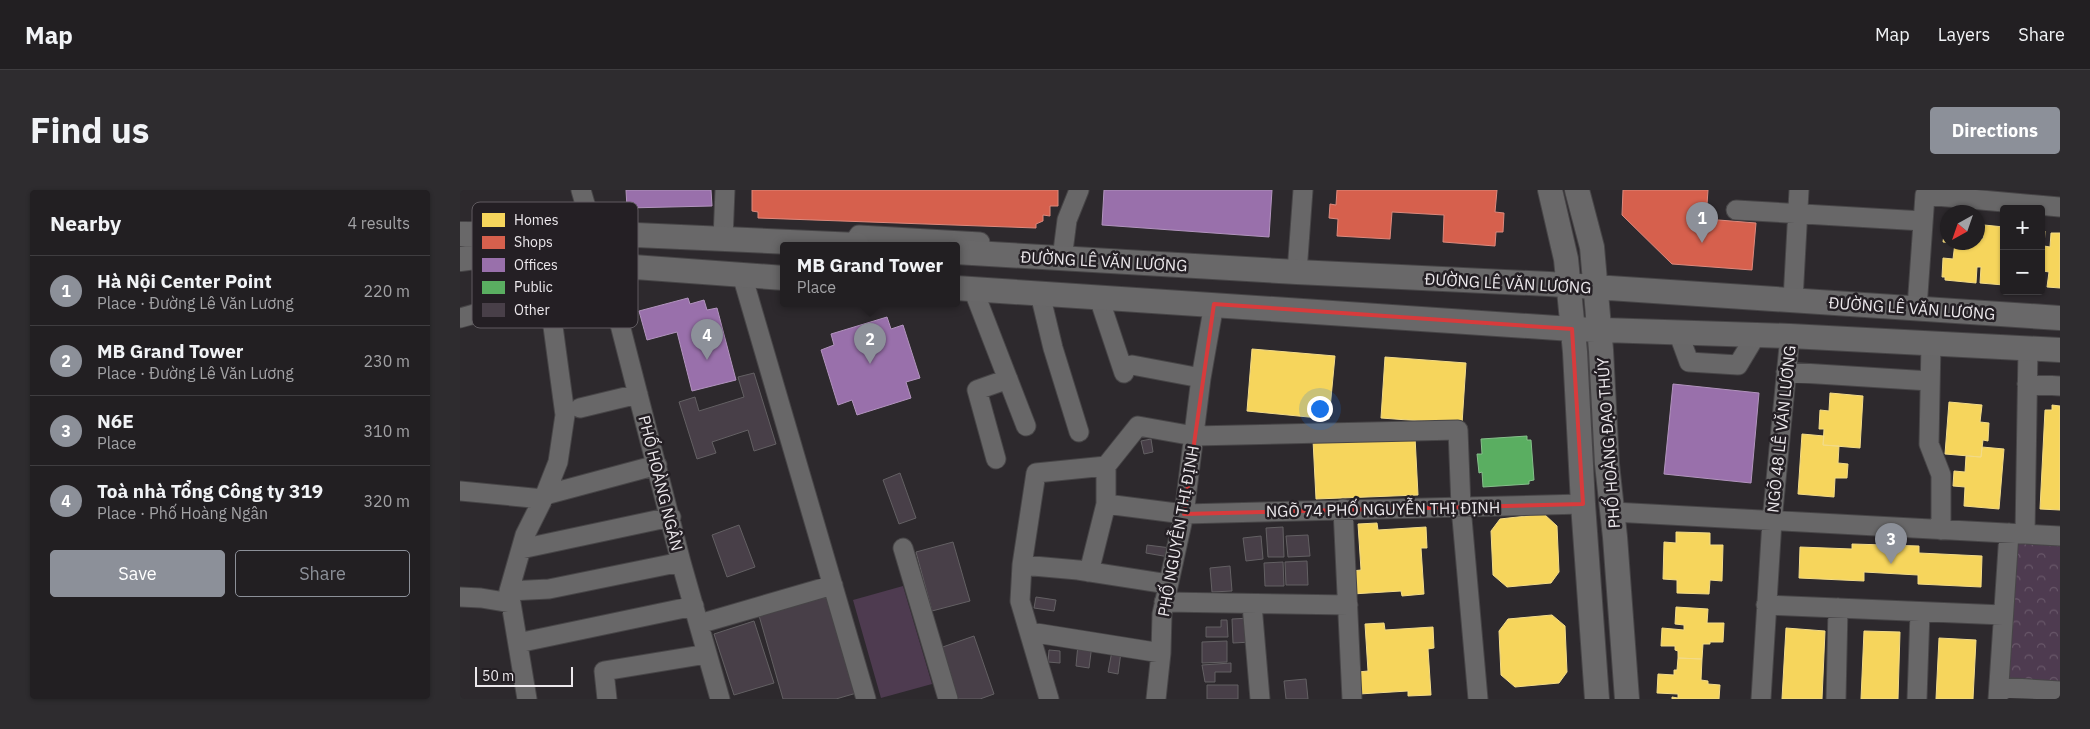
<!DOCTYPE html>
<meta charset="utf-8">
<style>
body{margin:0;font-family:"IBM Plex Sans",sans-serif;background:#2e2c2f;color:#f1f3f6}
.controls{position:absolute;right:15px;top:15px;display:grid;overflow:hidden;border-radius:5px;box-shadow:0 1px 4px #0004}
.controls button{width:45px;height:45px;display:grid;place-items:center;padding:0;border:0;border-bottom:1px solid #3f3d40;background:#221f22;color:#f1f3f6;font:25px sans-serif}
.compass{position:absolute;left:1480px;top:15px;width:45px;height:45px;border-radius:50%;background:#221f22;box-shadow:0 1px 4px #0004;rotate:220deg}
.scale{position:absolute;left:15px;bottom:12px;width:98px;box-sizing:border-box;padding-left:5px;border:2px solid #ece8ec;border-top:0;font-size:14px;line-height:18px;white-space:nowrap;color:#ece8ec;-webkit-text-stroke:4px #241f24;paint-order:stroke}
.you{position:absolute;left:859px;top:218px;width:18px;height:18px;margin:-12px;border:4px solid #fff;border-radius:50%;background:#1a73e8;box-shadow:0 0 0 8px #1a73e833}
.badge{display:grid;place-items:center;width:32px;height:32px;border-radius:50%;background:#8c9099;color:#fff;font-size:16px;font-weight:700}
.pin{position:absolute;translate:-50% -41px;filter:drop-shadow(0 1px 2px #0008)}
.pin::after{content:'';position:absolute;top:26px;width:18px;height:15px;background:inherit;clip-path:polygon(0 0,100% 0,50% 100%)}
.popup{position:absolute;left:320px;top:52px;width:180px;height:65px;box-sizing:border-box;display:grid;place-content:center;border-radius:5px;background:#221f22;filter:drop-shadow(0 1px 4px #0005);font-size:16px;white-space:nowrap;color:#a2a2a5}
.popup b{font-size:19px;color:#f1f3f6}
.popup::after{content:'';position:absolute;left:50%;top:100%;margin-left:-10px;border:10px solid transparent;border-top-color:#221f22}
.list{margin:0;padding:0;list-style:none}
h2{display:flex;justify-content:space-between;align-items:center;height:65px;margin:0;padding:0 20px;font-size:21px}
h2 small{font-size:16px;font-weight:400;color:#a2a2a5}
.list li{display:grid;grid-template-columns:32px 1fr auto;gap:15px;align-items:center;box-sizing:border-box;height:70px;padding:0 20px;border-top:1px solid #3f3d40}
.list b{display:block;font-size:19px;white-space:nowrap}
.list p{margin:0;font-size:16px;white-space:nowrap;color:#a2a2a5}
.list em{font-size:16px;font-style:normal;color:#a2a2a5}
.actions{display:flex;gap:10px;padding:15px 20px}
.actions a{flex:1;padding:11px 0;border:1px solid #8c9099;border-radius:5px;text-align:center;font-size:18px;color:#8c9099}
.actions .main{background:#8c9099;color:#fff}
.map{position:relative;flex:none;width:1600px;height:509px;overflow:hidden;border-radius:5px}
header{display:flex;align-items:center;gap:30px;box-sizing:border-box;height:70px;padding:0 25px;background:#221f22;border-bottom:1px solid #3f3d40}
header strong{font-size:24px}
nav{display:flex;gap:28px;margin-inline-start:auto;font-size:18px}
.intro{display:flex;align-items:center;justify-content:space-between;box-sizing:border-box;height:120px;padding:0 30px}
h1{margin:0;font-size:35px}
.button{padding:12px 22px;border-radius:5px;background:#8c9099;color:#fff;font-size:18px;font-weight:700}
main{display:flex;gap:30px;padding:0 30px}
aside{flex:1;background:#221f22;border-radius:5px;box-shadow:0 1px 4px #0004}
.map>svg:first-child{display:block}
.green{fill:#4e3b50}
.park{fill:url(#park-crowns)}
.homes{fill:#f6d55c;stroke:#f3db87}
.shops{fill:#d6604d;stroke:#dd897d}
.offices{fill:#9970ab;stroke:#b294be}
.public{fill:#5aae61;stroke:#86bf8b}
.building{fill:#483f48;stroke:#636063}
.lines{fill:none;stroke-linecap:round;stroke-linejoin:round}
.minor-casing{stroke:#474547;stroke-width:21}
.major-casing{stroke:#474547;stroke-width:26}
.minor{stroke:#686768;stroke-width:19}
.major{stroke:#696869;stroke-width:24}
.marked{fill:none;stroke:#d83b3c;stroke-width:4;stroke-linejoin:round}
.labels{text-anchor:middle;stroke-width:5;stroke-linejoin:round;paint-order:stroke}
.street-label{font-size:16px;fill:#ece8ec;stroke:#241f24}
.key{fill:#241f24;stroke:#605b60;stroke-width:1}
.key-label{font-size:14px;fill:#ece8ec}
</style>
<header>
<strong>Map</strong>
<nav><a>Map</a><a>Layers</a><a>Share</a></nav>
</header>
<div class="intro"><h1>Find us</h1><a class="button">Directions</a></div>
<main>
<aside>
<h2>Nearby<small>4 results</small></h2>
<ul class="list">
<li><span class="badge">1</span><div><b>Hà Nội Center Point</b><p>Place · Đường Lê Văn Lương</p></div><em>220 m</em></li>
<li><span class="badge">2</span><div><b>MB Grand Tower</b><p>Place · Đường Lê Văn Lương</p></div><em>230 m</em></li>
<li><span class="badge">3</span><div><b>N6E</b><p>Place</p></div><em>310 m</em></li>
<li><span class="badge">4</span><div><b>Toà nhà Tổng Công ty 319</b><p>Place · Phố Hoàng Ngân</p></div><em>320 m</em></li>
</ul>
<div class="actions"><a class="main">Save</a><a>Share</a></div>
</aside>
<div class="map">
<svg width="1600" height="509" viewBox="0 0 1600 509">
<defs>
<pattern id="park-crowns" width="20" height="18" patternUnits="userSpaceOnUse" patternTransform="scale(1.25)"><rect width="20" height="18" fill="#4e3b50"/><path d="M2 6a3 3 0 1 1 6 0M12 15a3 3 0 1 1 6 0" fill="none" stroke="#685769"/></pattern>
</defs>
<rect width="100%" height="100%" fill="#2d292d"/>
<path class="green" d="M443,396L472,494L421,508L393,410Z"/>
<path class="park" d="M1549,343L1600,346V501L1539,497Z"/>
<path class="homes" d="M1524,35L1544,37V95L1520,93L1521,77H1517L1516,93L1485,90V87H1482L1483,68L1493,69L1495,53L1483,52L1485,37L1488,38V52H1518V36V48L1523,49Z
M1581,40L1585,41L1584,56L1590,57L1591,43H1600V98L1587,97L1589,82L1583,81L1581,98Z
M792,159L875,166L869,229L787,221Z
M925,167L1006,173L1002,234L921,228Z
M1370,203L1403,206L1400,258L1363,255L1364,239H1359L1360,220L1369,221Z
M1489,212L1522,215L1520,232L1529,233L1528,251L1523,250L1521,267L1485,264Z
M1592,215L1600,216V320L1580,319L1585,220H1592Z
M1342,244L1364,246L1363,255L1379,256L1378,273L1388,274L1387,288H1375L1374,307L1338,304Z
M955,247L958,305L856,309L853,250Z
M1522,257L1544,259L1539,319L1504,316L1505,297L1493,296L1494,281L1505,282L1506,266L1521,267Z
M1084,324L1097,336L1099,382L1091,393L1047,397L1033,385L1031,341L1040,329Z
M917,333L918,340L966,337L967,358H961L964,404L942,406L941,401L892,404L891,381L901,380L898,334Z
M1216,342L1250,343V355H1263L1262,391L1250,390L1249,404L1217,403V390L1203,389L1204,352L1216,353Z
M1392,354L1459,356V363L1522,366L1521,397L1458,394V385L1404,382V391L1339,388L1340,357L1392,359Z
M1216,417L1248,419L1247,433H1264L1263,452H1250V454H1243L1242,469L1218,468V461L1215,460V456H1201L1202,438L1224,440V435L1215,434Z
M1092,425L1105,436L1107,482L1099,493L1055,497L1041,485L1039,441L1048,429Z
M924,433L925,440L973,437L974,458L968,459L971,505L948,506V501L899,504L898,482L908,481L905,434Z
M1326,438L1365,441L1362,509H1322Z
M1404,441L1440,442L1438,509H1401Z
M1479,448L1516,450L1513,509H1476Z
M1218,468L1242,469L1241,490L1248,491V494L1260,495L1259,509H1212V507L1218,508V504L1197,503L1198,484L1214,485V480H1217Z"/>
<path class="shops" d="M292,0H598V16H590V26L583,25V31L576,34V38L298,28V22L292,21Z
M877,0H1037L1035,22L1044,23L1043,42H1036L1035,56L983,52L984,25L932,22L930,49L877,46L878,29L869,28L870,14L876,15Z
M1163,0H1248L1246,29L1296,33L1292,80L1212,74L1162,25Z"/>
<path class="offices" d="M166,0H251L252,16L167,18Z
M644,0H812L809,47L642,35Z
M228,108L230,114L244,110L247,120L257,118L276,190L232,201L217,142L187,150L179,121Z
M427,127L431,139L443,135L460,188L446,192L451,208L397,225L392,210L378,215L361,160L374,155L371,144Z
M1213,194L1299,203L1291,293L1204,284Z"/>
<path class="public" d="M1067,246V250H1071L1074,290L1069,291V294L1023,297L1022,282L1019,283L1017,264H1022L1021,249Z"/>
<path class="building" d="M294,183L316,254L294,261L288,240L252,252L256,263L237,269L219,212L235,207L239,221L284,207L278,187Z
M691,249L693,262L684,264L681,251Z
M440,283L456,328L439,334L423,290Z
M279,335L295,377L267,387L252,345Z
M823,337L824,367H808L806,338Z
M848,345L850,366L828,367L826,346Z
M801,346L803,369L786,371L783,348Z
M493,352L510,411L472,421L456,362Z
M687,355L711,358L709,367L686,363Z
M847,371L848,395H826L825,372Z
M823,372L824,396H805L804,373Z
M770,376L772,401L752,402L750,378Z
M370,401L400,502L376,509H323L298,422Z
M576,407L596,410L594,421L574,418Z
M790,428L792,452L773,453L772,429Z
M761,430H767L768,447H746V437H761Z
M294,431L314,493L274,505L254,444Z
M514,446L534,504L520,509H494L477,459Z
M767,451V472L742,473V452Z
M618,454L632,455L629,478L616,476Z
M589,460L600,461V473L588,472Z
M652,461L661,462L658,484L648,482Z
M771,473V482H755V492H745L742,475Z
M846,489L848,509H826L824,491Z
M747,495H778V509H747Z"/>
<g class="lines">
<defs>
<path id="minor" d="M121,0L134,45
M1276,20L1463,31
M263,49L265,0
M392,55L399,45L520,52
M602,69L607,30L619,0
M152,76L157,123L221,372L260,509
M837,82L843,0
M282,85L406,509
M513,99L566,236
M580,104L593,158L619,242
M639,108L664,183
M1333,110L1339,0
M1457,118L1465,5L1600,17
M0,128L36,118L61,122L92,129L157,123
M1218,142L1229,172L1278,175L1296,145
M1471,153L1469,254L1481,285V340
M672,175L741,188
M1326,182L1470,191
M1567,194L1600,196
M120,218L178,204
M536,269L517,200L548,189
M646,276L678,236L734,246L998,240L1001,317L1018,509
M646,276V314L724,324L1123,314
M0,301L83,309
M85,305L197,275
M883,319L892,509
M1153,322L1600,346
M1565,344L1568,158
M443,358L488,509
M61,359L211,327
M562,375L618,380L708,394
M629,382L646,314
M49,401L89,399L221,372
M0,407L21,408L51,413
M704,412L888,415
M792,415L800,509
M1306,415L1543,425
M239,434L373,395
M570,442L701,463
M58,453L234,416
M1539,497L1600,501
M67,509L49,401L65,345L85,305L98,272L105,225L92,129
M147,509L144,481L247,464
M589,509L560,411L562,375L576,283L646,276
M696,509L701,463L702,424L724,324L741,188L754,114
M1301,509L1312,331L1330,146
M1376,509L1378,418
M1457,509L1460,422
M1538,509L1549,343"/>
<path id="major" d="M1090,0L1106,69L1115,162L1123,314L1137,509
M1117,0L1132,57L1141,160L1147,274L1155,347L1167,509
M0,44L176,45L397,55
M496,62L837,82L1089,94L1600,128
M0,69L23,66L324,88
M496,98L1112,139L1330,146L1600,160"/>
</defs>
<use href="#minor" class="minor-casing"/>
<use href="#major" class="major-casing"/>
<use href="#minor" class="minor"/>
<use href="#major" class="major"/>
</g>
<path class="marked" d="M754,114L1112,139L1123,314L724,324Z"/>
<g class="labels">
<g class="street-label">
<text transform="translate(644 71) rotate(3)" y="6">ĐƯỜNG LÊ VĂN LƯƠNG</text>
<text transform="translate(1048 93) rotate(3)" y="6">ĐƯỜNG LÊ VĂN LƯƠNG</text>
<text transform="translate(1452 118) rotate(4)" y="6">ĐƯỜNG LÊ VĂN LƯƠNG</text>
<text transform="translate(1321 239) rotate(-84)" y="6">NGÕ 48 LÊ VĂN LƯƠNG</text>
<text transform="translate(1148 253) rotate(-94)" y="6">PHỐ HOÀNG ĐẠO THÚY</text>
<text transform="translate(201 293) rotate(76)" y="6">PHỐ HOÀNG NGÂN</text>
<text transform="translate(923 319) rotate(-1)" y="6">NGÕ 74 PHỐ NGUYỄN THỊ ĐỊNH</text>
<text transform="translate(718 341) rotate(-80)" y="6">PHỐ NGUYỄN THỊ ĐỊNH</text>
</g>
</g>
<rect x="12" y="12" width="166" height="126" rx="8" class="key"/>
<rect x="22" y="23" width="23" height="14" fill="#f6d55c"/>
<rect x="22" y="46" width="23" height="13" fill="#d6604d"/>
<rect x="22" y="68" width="23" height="14" fill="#9970ab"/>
<rect x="22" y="91" width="23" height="13" fill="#5aae61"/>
<rect x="22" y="113" width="23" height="14" fill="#483f48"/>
<g class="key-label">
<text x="54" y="35">Homes</text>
<text x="54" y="57">Shops</text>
<text x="54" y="80">Offices</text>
<text x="54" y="102">Public</text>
<text x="54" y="125">Other</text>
</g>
</svg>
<div class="controls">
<button>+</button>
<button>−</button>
</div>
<svg class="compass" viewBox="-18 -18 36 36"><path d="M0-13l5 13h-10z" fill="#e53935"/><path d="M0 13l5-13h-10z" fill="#a2a2a5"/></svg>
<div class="scale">50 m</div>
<div class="you"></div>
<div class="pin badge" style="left:1242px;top:53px">1</div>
<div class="pin badge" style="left:410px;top:174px">2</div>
<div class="popup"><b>MB Grand Tower</b>Place</div>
<div class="pin badge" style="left:1431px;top:374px">3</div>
<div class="pin badge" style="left:247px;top:170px">4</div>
</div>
</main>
